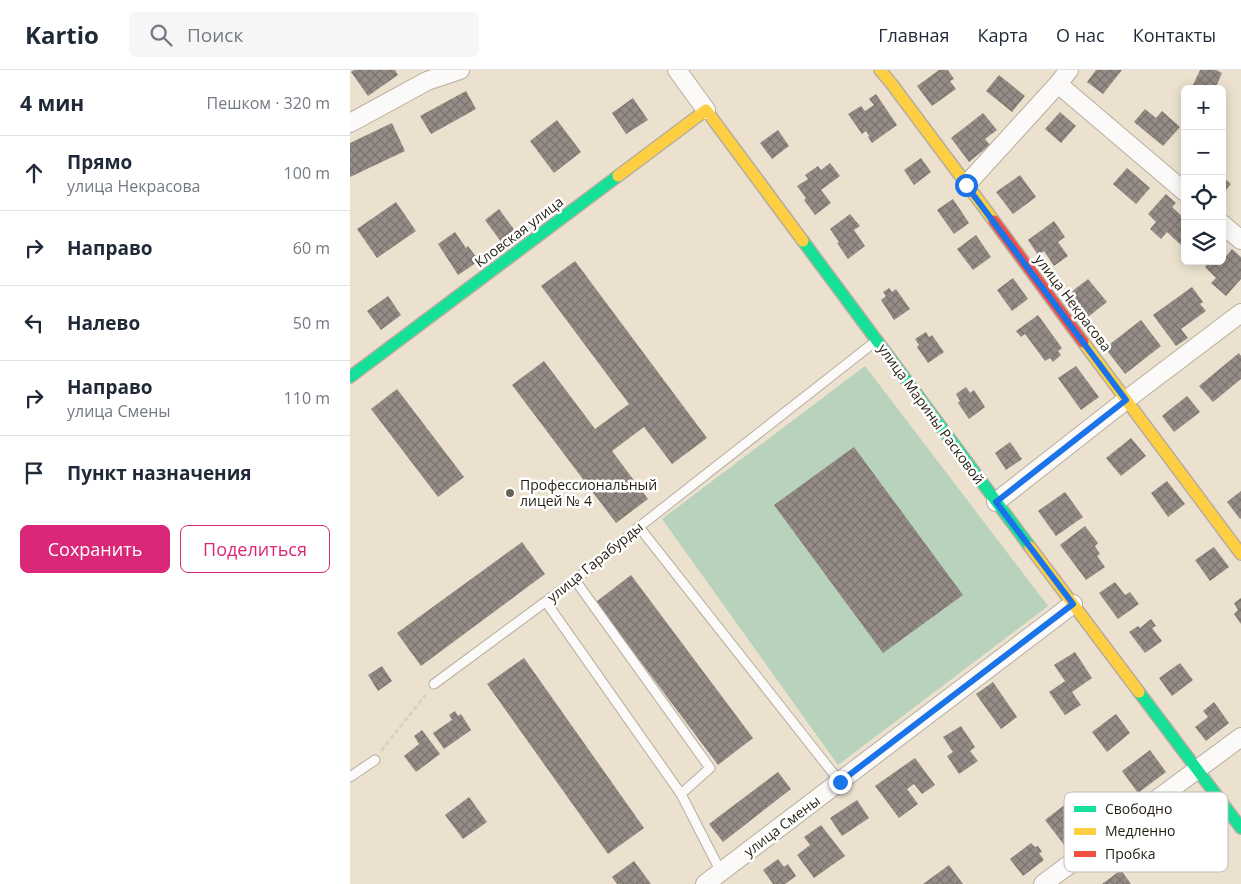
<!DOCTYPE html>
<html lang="ru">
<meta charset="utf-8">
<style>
body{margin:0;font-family:"Open Sans",sans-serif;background:#f6f6f7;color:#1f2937}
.controls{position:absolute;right:15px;top:15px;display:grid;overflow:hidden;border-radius:8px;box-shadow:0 2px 12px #0003}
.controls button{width:45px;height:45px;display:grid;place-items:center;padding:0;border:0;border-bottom:1px solid #e0e1e3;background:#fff;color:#1f2937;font:25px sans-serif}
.stop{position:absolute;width:15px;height:15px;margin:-11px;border:4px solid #1a73e8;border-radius:50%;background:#fff}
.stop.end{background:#1a73e8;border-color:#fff;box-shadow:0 1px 5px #0008}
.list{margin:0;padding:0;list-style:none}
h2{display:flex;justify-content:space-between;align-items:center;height:65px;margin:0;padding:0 20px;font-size:21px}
h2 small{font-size:16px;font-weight:400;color:#747a83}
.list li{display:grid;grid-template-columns:32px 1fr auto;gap:15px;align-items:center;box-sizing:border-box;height:75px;padding:0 20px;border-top:1px solid #e0e1e3}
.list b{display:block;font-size:19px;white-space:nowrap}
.list p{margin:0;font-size:16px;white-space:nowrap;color:#747a83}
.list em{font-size:16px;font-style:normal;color:#747a83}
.actions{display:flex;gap:10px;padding:15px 20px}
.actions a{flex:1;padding:11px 0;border:1px solid #db2777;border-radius:8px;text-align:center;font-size:18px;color:#db2777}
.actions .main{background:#db2777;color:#fff}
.icon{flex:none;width:28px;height:28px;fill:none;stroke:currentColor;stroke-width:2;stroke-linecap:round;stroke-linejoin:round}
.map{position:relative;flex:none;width:891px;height:814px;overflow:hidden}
header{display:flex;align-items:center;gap:30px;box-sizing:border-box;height:70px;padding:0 25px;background:#fff;border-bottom:1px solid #e0e1e3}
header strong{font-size:24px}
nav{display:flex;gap:28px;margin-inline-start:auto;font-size:18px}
.search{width:350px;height:45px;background:#f6f6f7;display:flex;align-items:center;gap:12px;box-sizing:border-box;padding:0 18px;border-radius:8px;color:#747a83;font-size:19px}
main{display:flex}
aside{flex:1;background:#fff}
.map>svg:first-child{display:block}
.park{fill:#b8d2bb}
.building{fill:url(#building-cross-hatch)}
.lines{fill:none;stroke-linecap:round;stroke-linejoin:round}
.lane-casing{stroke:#b6aea0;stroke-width:11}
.street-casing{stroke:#b6aea0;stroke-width:20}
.fast-casing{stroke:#b6aea0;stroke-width:14}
.slow-casing{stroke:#b6aea0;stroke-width:14}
.jam-casing{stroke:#b6aea0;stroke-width:14}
.path{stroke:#d5d2cc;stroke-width:3;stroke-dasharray:5 2.5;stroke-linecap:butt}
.lane{stroke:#fcfaf8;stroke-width:9}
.street{stroke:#fcfaf8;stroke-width:18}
.fast{stroke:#16e098;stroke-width:11}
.slow{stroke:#ffcf43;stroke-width:11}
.jam{stroke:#f24e42;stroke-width:11}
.route{stroke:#1a73e8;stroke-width:6}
.poi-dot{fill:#6a6354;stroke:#fff;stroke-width:2}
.labels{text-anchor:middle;stroke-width:5;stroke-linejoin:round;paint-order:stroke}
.street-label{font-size:14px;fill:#251f12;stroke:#fff}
.poi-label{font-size:14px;fill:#251f12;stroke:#fff;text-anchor:start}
.key{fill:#fff;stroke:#bebcb8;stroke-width:1}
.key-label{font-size:14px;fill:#251f12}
</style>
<header>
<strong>Kartio</strong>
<div class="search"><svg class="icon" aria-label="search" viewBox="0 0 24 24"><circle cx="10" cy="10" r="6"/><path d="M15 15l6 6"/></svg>Поиск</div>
<nav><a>Главная</a><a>Карта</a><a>О нас</a><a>Контакты</a></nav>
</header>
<main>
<aside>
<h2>4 мин<small>Пешком · 320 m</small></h2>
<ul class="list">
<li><svg class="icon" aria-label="ahead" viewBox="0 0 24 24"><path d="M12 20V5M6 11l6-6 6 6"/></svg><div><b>Прямо</b><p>улица Некрасова</p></div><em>100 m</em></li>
<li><svg class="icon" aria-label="right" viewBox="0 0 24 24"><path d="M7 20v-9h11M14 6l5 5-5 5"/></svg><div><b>Направо</b></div><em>60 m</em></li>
<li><svg class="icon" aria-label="left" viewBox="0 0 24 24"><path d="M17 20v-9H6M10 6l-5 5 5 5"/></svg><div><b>Налево</b></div><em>50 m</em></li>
<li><svg class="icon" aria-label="right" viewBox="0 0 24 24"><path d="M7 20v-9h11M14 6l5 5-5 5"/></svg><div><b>Направо</b><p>улица Смены</p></div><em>110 m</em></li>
<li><svg class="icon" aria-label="arrive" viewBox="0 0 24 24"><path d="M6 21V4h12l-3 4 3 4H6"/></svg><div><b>Пункт назначения</b></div></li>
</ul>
<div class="actions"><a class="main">Сохранить</a><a>Поделиться</a></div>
</aside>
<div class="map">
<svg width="891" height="814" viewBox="0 0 891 814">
<defs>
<pattern id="building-cross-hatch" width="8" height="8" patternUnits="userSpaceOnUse" patternTransform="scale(1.25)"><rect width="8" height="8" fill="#958c87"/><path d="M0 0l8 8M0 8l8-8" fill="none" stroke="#79726d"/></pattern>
</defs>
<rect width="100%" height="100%" fill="#ebe1ce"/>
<path class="park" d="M515,296L698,536L488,695L312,449Z"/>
<path class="building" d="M4,0H45L48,5L18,26L1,2Z
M589,0H598L604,9L600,11L606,19L582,36L567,16Z
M746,0H772L753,24L737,12Z
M850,0H866L872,3L865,19H845L842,17Z
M649,5L675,26L662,42L636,21Z
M116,21L126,39L81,64L70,46Z
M526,24L547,55L522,73L518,67L519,66L516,61L512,64L498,44L511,36L515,41L524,35L519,29Z
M283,28L298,50L276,64L262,43Z
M795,39L806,48L812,41L830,57L813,76L784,52Z
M710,42L726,56L711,73L695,59Z
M633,43L647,60L635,69L640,75L619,92L601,68Z
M207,50L231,82L204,103L180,71Z
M42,53L55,81L0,107V73Z
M428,60L439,76L422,89L410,73Z
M571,88L581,102L564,115L554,100Z
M480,93L490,106L471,120L481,133L465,145L454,130L456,128L447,116L458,109L455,105L468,96L471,100Z
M777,98L800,118L786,134L763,114Z
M670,105L686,127L663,144L646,122Z
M872,106L881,114L872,125Z
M816,124L826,133L822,137L835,149V170L831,175L817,162L811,169L800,159L806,152L798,144Z
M603,129L619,153L604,164L587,140Z
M46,132L66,161L27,188L7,159Z
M149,139L166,162L152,173L135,150Z
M500,144L510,156L504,160L515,176L498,189L487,173L489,172L480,159Z
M704,151L715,167L708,172L718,186L704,196L694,181L688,185L678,170Z
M105,162L116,178L118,176L129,191L108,205L88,174Z
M626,165L641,187L623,200L607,179Z
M882,179L891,187V209L876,226L861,213L866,208L855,197L860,191H872Z
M225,191L357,368L322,394L294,357L262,381L298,429L266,453L162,315L194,291L245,359L279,334L191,216Z
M663,208L678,229L662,241L647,220Z
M738,209L757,232L734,250L716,226Z
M842,217L853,232L850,234L856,241L831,259L838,268L826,276L803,245Z
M539,218L542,222L546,219L560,239L544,250L531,230L536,226L533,222Z
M38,226L51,245L31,260L17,241Z
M688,245L712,278L708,281L711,285L703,292L700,288L695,291L675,264L671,267L666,261Z
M791,250L811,276L775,304L755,278Z
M576,262L579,267L582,265L594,282L578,293L567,277L569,275L565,269Z
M889,283L891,286V309L863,332L849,316Z
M726,296L749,327L731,340L708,308Z
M616,317L620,323L624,320L635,337L619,349L608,333L610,331L606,324Z
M47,319L114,407L88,427L21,339Z
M837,326L850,342L824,362L812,346Z
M781,368L796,386L771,406L756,388Z
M660,372L672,389L656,400L645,383Z
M504,377L613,525L533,583L424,435Z
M817,411L835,434L818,447L801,423Z
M891,421V448L890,449L877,432Z
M715,422L733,447L706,466L688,441Z
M735,456L748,473L745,476L750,484L747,486L755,497L736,510L710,475Z
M172,472L195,504L71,596L47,563Z
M864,477L879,497L860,511L845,490Z
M281,505L403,668L368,695L246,532Z
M765,512L775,525L780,522L789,534L768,549L749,523Z
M891,528V554L884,544L888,540L884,533Z
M801,549L806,556L802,558L812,571L795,583L779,562L788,556L790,558Z
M725,582L742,608L722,622L731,635L715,645L699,622L715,611L704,595Z
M174,588L294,758L258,784L137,614Z
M830,593L843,610L822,626L809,608Z
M32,596L42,611L28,621L18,605Z
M643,612L667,647L651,659L626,624Z
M864,632L879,653L856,671L845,657L858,647L853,641Z
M105,641L108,646L111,644L121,660L94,679L83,663L102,650L99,645Z
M766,644L780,663L757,682L742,662Z
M611,656L625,677L620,681L628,691L609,704L597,686L603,682L593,667Z
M72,660L90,684L66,702L54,686L69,674L64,666Z
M800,680L816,702L788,723L772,701Z
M565,688L585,715L572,724L564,714L557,719L568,734L549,748L525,716Z
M428,702L441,719L373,772L359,754Z
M730,723L742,739L732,746L740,757L715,776L695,750Z
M119,727L137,752L113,769L95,745Z
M507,730L519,748L492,766L480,748Z
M471,755L495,786L464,808L447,785L460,775L454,767Z
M681,773L685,777L688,776L692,782L689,783L694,790L673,806L660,789Z
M428,789L434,797L438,794L446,806L435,814H423L413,800Z
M284,791L301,814H267L262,807Z
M599,795L613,814H573Z
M771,800L781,814H752Z"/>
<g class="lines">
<defs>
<path id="lane" d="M289,457L490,712
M225,510L360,698L331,724
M196,532L331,724L371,802
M84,614L225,510L289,457L526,271
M0,707L25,690"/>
<path id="street" d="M327,0L356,40
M708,14L835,122
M0,53L77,11L110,0
M616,115L708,14L719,0
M872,154L891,170
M646,432L776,330L891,243
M355,814L723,534
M693,814L891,667"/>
<path id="fast" d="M453,171L680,477
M0,307L268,106
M789,622L891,758"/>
<path id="slow" d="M530,0L541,13L644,151
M268,106L356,40L453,171
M733,272L891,484
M680,477L789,622"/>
<path id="jam" d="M644,151L733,272"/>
</defs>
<use href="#lane" class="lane-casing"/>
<use href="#street" class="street-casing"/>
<use href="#fast" class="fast-casing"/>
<use href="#slow" class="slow-casing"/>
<use href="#jam" class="jam-casing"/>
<path class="path" d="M31,681L77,623"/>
<use href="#lane" class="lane"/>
<use href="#street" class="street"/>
<use href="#fast" class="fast"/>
<use href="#slow" class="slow"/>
<use href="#jam" class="jam"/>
</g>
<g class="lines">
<path class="route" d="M490,712L723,534L646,432L776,330L616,115"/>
</g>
<circle class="poi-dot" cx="160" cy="423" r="5"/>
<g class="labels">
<g class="street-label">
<text transform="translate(169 162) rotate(-37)" y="5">Кловская улица</text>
<text transform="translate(723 233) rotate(53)" y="5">улица Некрасова</text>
<text transform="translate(581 344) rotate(54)" y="5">улица Марины Расковой</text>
<text transform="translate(245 492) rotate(-39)" y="5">улица Гарабурды</text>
<text transform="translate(432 756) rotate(-37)" y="5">улица Смены</text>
</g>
<g class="poi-label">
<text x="170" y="420">Профессиональный<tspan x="170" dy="16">лицей № 4</tspan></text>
</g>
</g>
<rect x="714" y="722" width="164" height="80" rx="8" class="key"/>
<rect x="724" y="736" width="22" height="6" fill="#16e098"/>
<rect x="724" y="758" width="22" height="7" fill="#ffcf43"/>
<rect x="724" y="781" width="22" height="6" fill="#f24e42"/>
<g class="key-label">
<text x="755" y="744">Свободно</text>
<text x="755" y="766">Медленно</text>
<text x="755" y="789">Пробка</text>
</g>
</svg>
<div class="controls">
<button>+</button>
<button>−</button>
<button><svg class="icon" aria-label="locate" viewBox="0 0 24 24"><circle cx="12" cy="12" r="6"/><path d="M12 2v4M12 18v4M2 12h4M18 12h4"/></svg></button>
<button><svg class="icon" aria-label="layers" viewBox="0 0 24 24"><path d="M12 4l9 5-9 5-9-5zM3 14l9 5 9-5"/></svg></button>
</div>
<div class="stop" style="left:616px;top:115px"></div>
<div class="stop end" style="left:490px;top:712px"></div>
</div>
</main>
